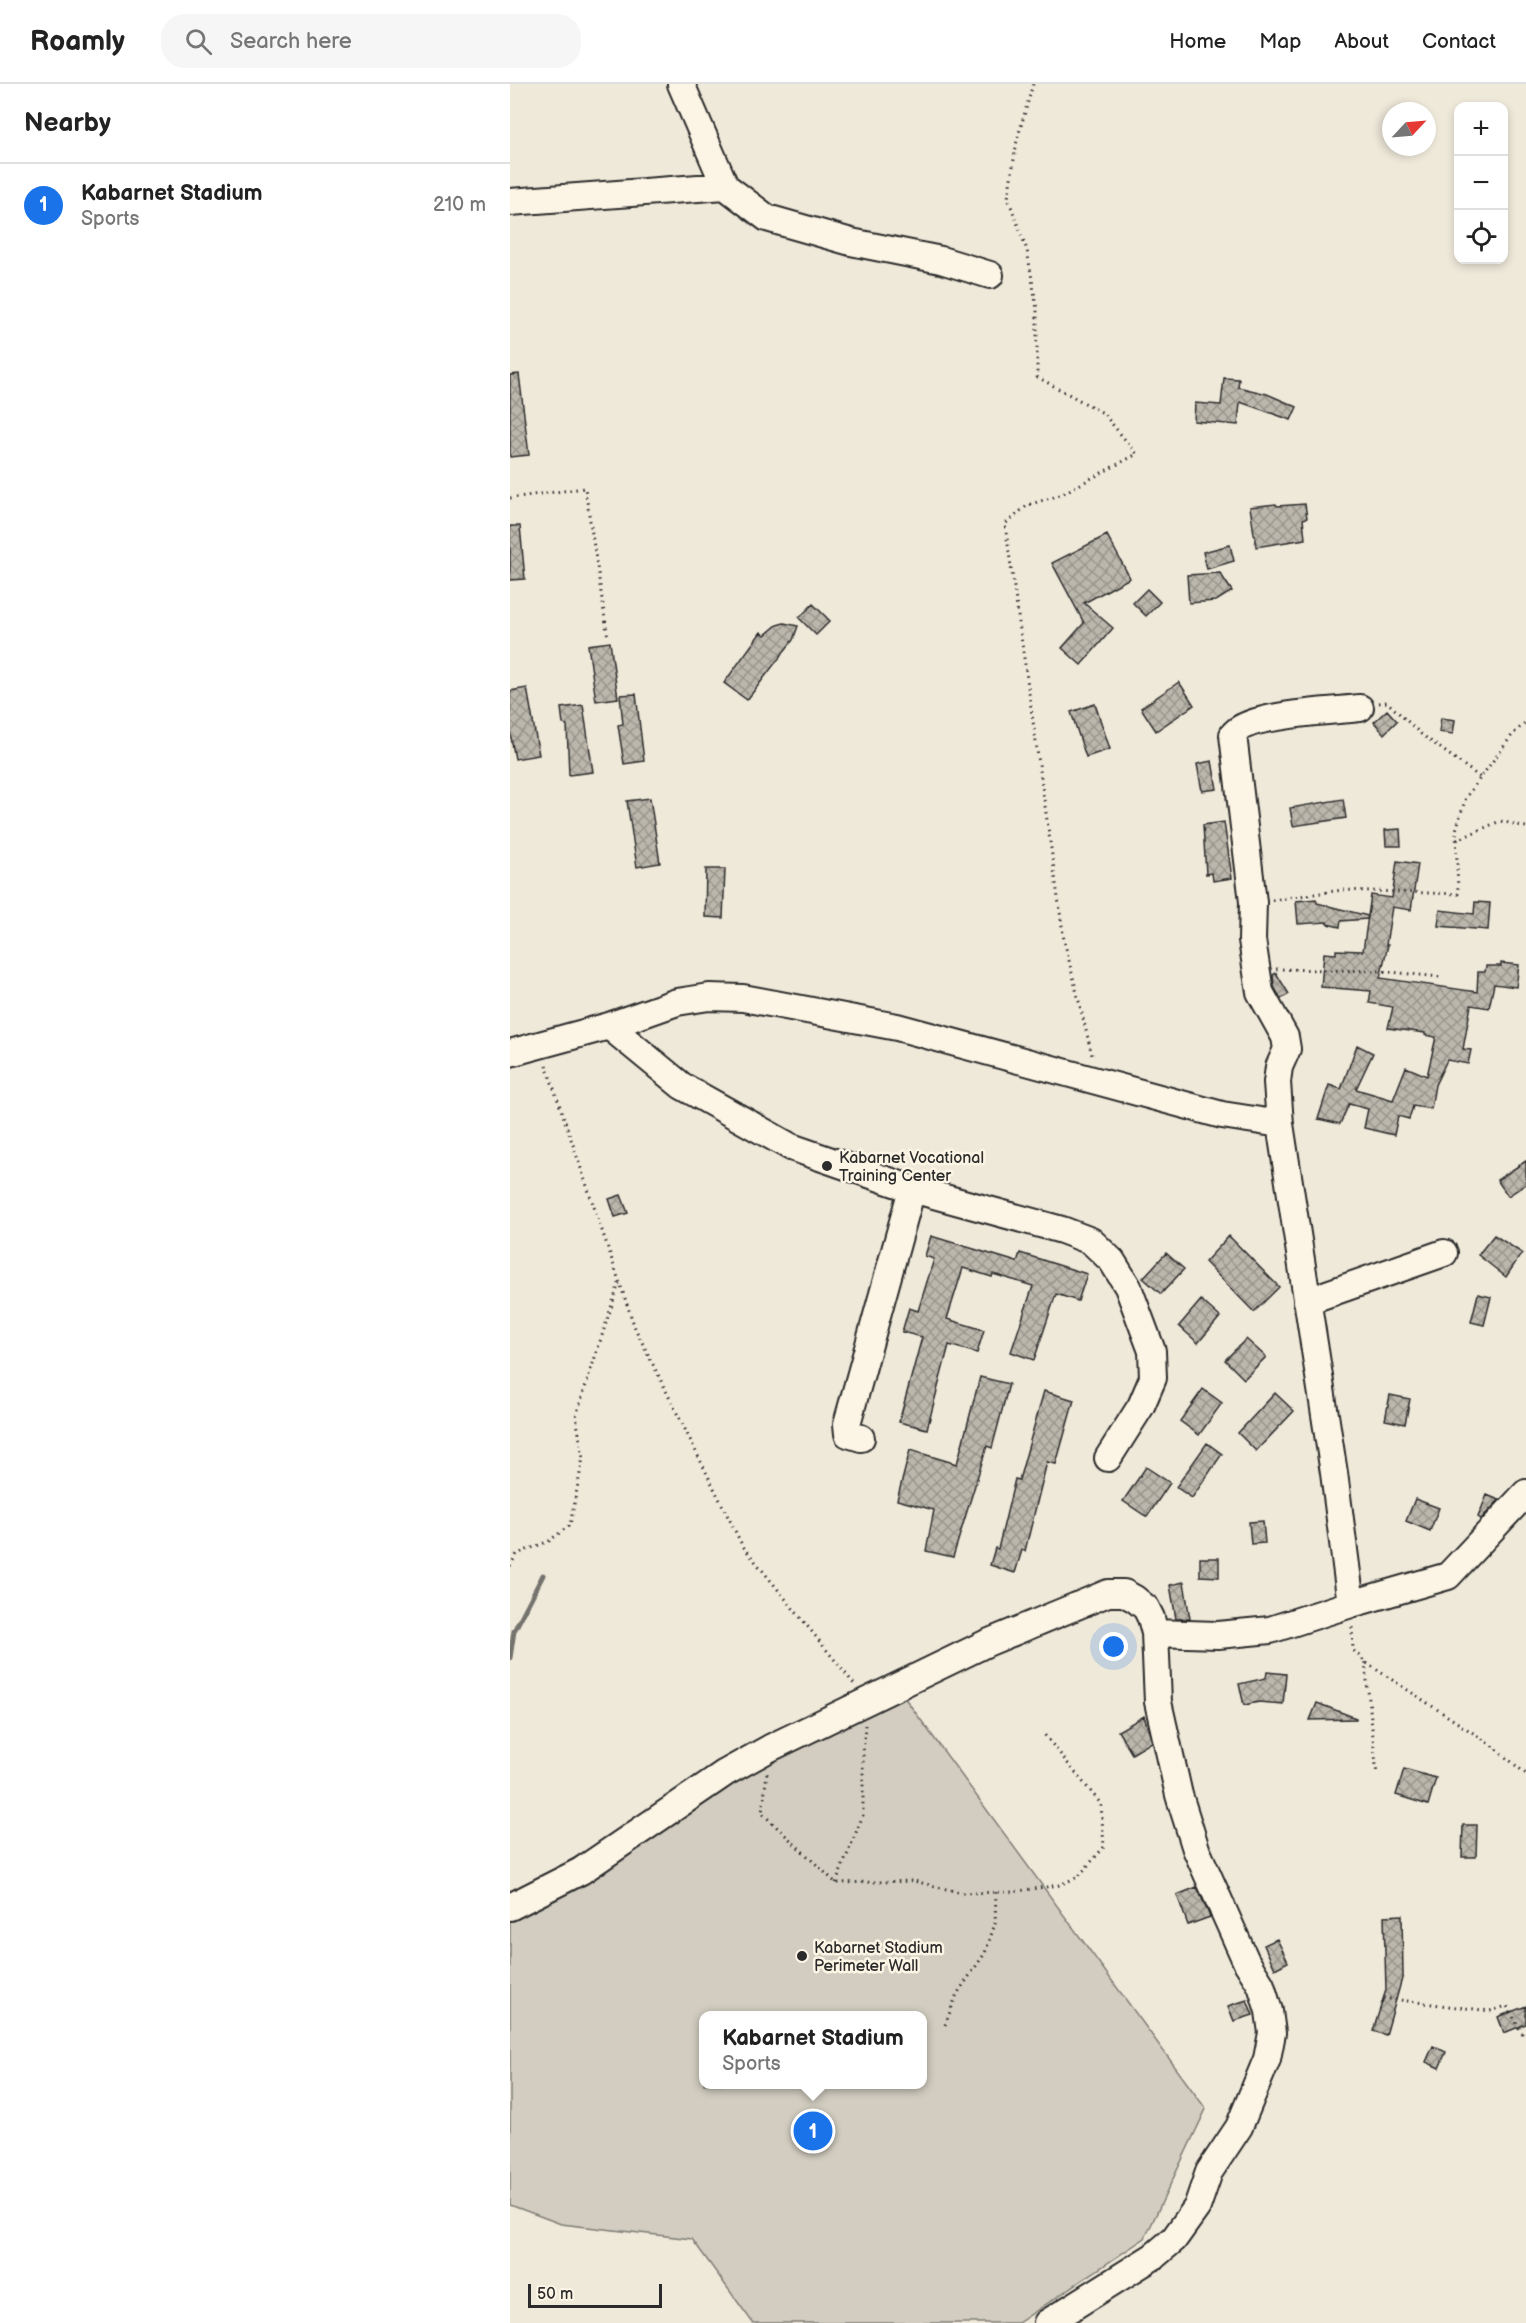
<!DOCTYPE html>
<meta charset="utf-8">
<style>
body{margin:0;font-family:"Balsamiq Sans",sans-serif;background:#f6f6f6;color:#222}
.controls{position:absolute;right:18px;top:18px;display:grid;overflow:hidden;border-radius:12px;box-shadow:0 3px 9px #0003}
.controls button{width:54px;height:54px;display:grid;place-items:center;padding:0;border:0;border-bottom:2px solid #e0e0e0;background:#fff;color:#222;font:30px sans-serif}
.compass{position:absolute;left:872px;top:18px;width:54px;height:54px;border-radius:50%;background:#fff;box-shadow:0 3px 9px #0003;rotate:64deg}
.scale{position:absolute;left:18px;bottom:15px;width:134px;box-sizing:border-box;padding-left:6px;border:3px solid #2b2b2b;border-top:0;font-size:16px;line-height:21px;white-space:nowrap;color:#2b2b2b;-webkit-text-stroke:4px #fcf5e5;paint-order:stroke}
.you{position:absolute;left:604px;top:1563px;width:21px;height:21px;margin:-15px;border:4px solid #fff;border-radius:50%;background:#1a73e8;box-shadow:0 0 0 9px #1a73e833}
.badge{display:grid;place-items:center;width:39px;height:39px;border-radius:50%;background:#1a73e8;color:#fff;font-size:20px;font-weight:700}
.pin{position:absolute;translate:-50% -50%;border:3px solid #fff;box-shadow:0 2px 6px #0006}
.popup{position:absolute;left:189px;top:1927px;width:228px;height:78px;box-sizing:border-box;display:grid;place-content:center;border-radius:12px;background:#fff;filter:drop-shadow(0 2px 4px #0005);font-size:20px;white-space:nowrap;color:#767676}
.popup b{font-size:22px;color:#222}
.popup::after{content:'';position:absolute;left:50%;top:100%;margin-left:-12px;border:12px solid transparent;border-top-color:#fff}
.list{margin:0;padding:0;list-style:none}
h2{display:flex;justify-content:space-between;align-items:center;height:78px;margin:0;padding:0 24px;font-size:26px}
h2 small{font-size:20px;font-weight:400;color:#767676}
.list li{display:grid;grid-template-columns:39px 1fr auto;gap:18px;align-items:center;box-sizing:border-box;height:84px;padding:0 24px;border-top:2px solid #e0e0e0}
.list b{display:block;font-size:22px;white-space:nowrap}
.list p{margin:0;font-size:20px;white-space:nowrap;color:#767676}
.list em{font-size:20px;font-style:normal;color:#767676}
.icon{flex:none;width:33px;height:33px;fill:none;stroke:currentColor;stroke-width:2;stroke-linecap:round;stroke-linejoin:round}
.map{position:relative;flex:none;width:1016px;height:2239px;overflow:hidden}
header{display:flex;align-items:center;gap:36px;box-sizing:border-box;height:84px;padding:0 30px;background:#fff;border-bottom:2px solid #e0e0e0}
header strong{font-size:28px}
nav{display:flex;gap:33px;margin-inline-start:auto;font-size:21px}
.search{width:420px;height:54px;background:#f6f6f6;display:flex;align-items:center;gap:15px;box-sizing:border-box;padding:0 21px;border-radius:24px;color:#767676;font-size:22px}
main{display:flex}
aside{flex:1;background:#fff}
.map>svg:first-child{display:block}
.green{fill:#d2cdc0;stroke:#7e7c76;stroke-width:1.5;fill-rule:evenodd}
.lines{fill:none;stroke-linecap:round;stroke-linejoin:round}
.stream{stroke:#75736d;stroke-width:5}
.building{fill:url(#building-cross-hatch);stroke:#2b2b2b;stroke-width:1.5}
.minor-casing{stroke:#2b2b2b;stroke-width:30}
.path{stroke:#2b2b2b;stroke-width:3;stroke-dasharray:1.5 4.5;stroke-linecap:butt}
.minor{stroke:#fcf5e5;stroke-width:26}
.poi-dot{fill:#2b2b2b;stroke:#fcf5e5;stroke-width:2}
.labels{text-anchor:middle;stroke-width:5;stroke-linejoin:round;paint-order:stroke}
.poi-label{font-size:16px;fill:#2b2b2b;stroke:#fcf5e5;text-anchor:start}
</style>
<header>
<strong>Roamly</strong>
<div class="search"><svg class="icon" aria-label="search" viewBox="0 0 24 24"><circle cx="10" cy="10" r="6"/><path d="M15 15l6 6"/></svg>Search here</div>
<nav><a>Home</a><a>Map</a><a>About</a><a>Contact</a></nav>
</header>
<main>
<aside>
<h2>Nearby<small></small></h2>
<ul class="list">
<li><span class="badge">1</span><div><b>Kabarnet Stadium</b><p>Sports</p></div><em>210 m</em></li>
</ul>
</aside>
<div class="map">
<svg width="1016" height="2239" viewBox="0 0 1016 2239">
<defs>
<pattern id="building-cross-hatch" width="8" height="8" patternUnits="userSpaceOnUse" patternTransform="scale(1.5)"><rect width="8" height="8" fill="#bcb7ac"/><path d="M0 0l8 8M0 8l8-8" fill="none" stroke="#99958c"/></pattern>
</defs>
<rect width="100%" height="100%" fill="#efe9da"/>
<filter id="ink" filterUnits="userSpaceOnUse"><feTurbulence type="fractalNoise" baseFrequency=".0167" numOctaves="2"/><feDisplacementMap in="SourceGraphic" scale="12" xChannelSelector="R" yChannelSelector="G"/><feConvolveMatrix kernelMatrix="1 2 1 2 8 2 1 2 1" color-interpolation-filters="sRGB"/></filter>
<g filter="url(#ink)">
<path class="green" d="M386,1602L696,2025L635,2154L508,2239H243L182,2155L51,2140L0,2121V1813L119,1741ZM194,1932H412V2000H194Z"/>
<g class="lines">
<path class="stream" d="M0,1574L4,1547L33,1491"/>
</g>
<path class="building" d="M9,290L19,371L0,373V291Z
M714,294L729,295L728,303L757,310L787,323L781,336L730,318L728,341L684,337L685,319L711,321Z
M766,420L767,422L795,420L797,434L793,435L795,455L746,463L740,423Z
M0,442H10L15,495L0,496Z
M597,451L620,494L574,519L603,544L571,581L552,564L574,539L542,479Z
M720,461L724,477L697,485L693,468Z
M710,489L722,507L706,517L679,519L677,491Z
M637,505L650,518L636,532L623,519Z
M303,520L320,537L306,551L289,534Z
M274,539L288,542L283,556L237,616L214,599L251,548L255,551L267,541Z
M100,558L108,614L86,617L78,561Z
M669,598L684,621L646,647L631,624Z
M17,604L29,671L5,675L0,648V607Z
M126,610L134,677L114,680L108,641L113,640L110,611Z
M585,620L600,665L576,673L561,628Z
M73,621L83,688L59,691L57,641L53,640L51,624Z
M877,626L887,637L874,650L864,638Z
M931,634L945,636L943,650L929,648Z
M702,677L707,705L692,707L687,680Z
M140,714L150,779L127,783L117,717Z
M833,715L836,734L783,742L780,724Z
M714,738L722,794L703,797L702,789L696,790L693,741Z
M890,745L891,762H876L875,746Z
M887,777L908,780L901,826L882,823L876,861H878L870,894L967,908L968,888H975L976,882H991V879L1009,881L1006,903L984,900L979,924L961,921L953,965L961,966L958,980L937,976L925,1001L921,1025L903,1022L899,1035L888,1032L884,1051L854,1044L858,1025L839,1020L830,1040L808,1035L819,1001L831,1005L847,961L863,969L846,1005L883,1016L896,983L917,992L926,953L915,951V949L878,944L883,923L859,919L861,907L811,903L814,869L826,870V866L853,867L861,811L882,814Z
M196,785H215L213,834L195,833Z
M806,815L807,819L858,832L857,835L831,837L830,843L817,840V838L788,840L786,817Z
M965,818L980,819L978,846L928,842L930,826L964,830Z
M766,889L779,910L771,915L764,903L763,891Z
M1016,1077V1100L998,1112L987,1096Z
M111,1111L118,1129L105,1133L99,1115Z
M984,1151L1012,1169L996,1193L968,1171Z
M421,1152L507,1178L510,1169L577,1190L568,1217L546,1210L524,1276L501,1268L523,1202L483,1190L482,1193L453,1184L437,1235L474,1246L467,1269L439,1261L417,1345L389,1338L412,1253L392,1248L399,1224L408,1227L424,1175L415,1172Z
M719,1152L769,1203L744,1228L695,1178Z
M656,1169L674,1185L651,1210L633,1194Z
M968,1210L981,1213L974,1241L961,1238Z
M691,1216L710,1233L688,1259L669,1242Z
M736,1255L756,1273L734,1295L715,1276Z
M470,1293L499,1300L482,1364L477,1362L443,1473L416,1467L424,1426L387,1416L400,1366L447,1380Z
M693,1305L712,1319L689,1351L670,1337Z
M534,1307L564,1316L546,1380L537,1378L515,1467L512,1466L505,1489L480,1481L485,1464L488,1465L505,1395L509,1396Z
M765,1309L784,1327L746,1367L728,1349Z
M880,1311L900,1315L895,1340L875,1336Z
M697,1359L712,1370L682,1414L666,1403Z
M636,1383L660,1399L637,1433L613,1417Z
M977,1411L989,1416L971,1435L968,1433Z
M905,1415L929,1424L920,1447L896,1437Z
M753,1437L755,1459L741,1460L739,1438Z
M690,1474H709V1493L690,1492Z
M674,1498L680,1535H666L660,1501Z
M757,1588L776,1590L773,1620L749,1618L734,1621L729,1600L756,1594Z
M807,1619L846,1634V1635L800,1636Z
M634,1632L642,1658L622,1670L608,1647Z
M894,1685L926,1694L918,1721L886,1711Z
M953,1741H967L966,1773H952Z
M687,1803L700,1833L678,1841L667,1811Z
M892,1831L893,1891L876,1951L863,1947L876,1906L874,1832Z
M767,1855L778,1878L765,1885L754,1861Z
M737,1916L743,1931L724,1937L718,1922Z
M1016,1922V1940L994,1949L988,1933Z
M923,1962L936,1968L929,1984L916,1978Z"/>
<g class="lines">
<defs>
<path id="minor" d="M171,0L215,102L257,134L341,158L431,176L480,191
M0,118L215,102
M99,942L172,1002L281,1063L402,1105L552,1146L581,1157L602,1177L618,1203L642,1267L643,1294L631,1322L598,1374
M0,969L99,942L167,918L199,913L233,914L387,943L712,1031L770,1040L824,1389L841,1520L938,1492L1016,1409
M770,1040L767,998L769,983L777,965L775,953L750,908L742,856L743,818L723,651C735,630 825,627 850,624
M797,1217L934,1169
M351,1354L338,1350L337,1340L402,1105
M645,1549L708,1551L760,1546L841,1520
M0,1823L71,1787L215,1689L260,1664L477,1559L598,1509H614L625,1515L636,1524L641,1534L645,1549L648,1618L669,1711L686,1765L736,1877L751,1901L759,1927L762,1949L757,1975L729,2043L699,2088L687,2123L664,2155L644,2172L537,2239"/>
</defs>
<use href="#minor" class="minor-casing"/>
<path class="path" d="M523,0L507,56L498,114L517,166L527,225V293L593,329L627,370L550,411L518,421L495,440L554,856L583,975
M0,414L75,404L98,554
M869,619L877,618L911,650L971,694
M947,756L990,737L1016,743
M762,816L832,806L948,810L946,746L956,713L1003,650L1016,638
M766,885L870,887L930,893
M36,981L125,1244L232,1461L344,1600
M0,1482L7,1470L39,1457L60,1441L73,1374L66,1332L109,1199
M842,1543L843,1566L855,1578L980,1660L1016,1690
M855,1578L867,1691
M257,1689L252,1729L326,1799L404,1797L452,1809L501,1808L549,1801L568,1793L594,1763L591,1720L533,1649
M326,1799L353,1731V1670L355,1641
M873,1914L980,1927L997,1922L1012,1949L1016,1947
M435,1941L447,1910L475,1869L485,1840L486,1808"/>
<use href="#minor" class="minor"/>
</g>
</g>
<g class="poi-dot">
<circle cx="317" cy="1082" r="6"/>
<circle cx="292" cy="1872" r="6"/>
</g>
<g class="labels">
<g class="poi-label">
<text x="329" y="1079">Kabarnet Vocational<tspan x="329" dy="18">Training Center</tspan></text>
<text x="304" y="1869">Kabarnet Stadium<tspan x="304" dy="18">Perimeter Wall</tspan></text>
</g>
</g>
</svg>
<div class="controls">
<button>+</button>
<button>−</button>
<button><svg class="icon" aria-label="locate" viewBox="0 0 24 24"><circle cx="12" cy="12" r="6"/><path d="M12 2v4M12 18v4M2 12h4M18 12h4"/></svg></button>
</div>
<svg class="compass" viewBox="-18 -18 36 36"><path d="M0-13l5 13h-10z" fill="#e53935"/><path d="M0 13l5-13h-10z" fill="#767676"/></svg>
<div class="scale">50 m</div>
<div class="you"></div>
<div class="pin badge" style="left:303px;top:2047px">1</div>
<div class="popup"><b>Kabarnet Stadium</b>Sports</div>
</div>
</main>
